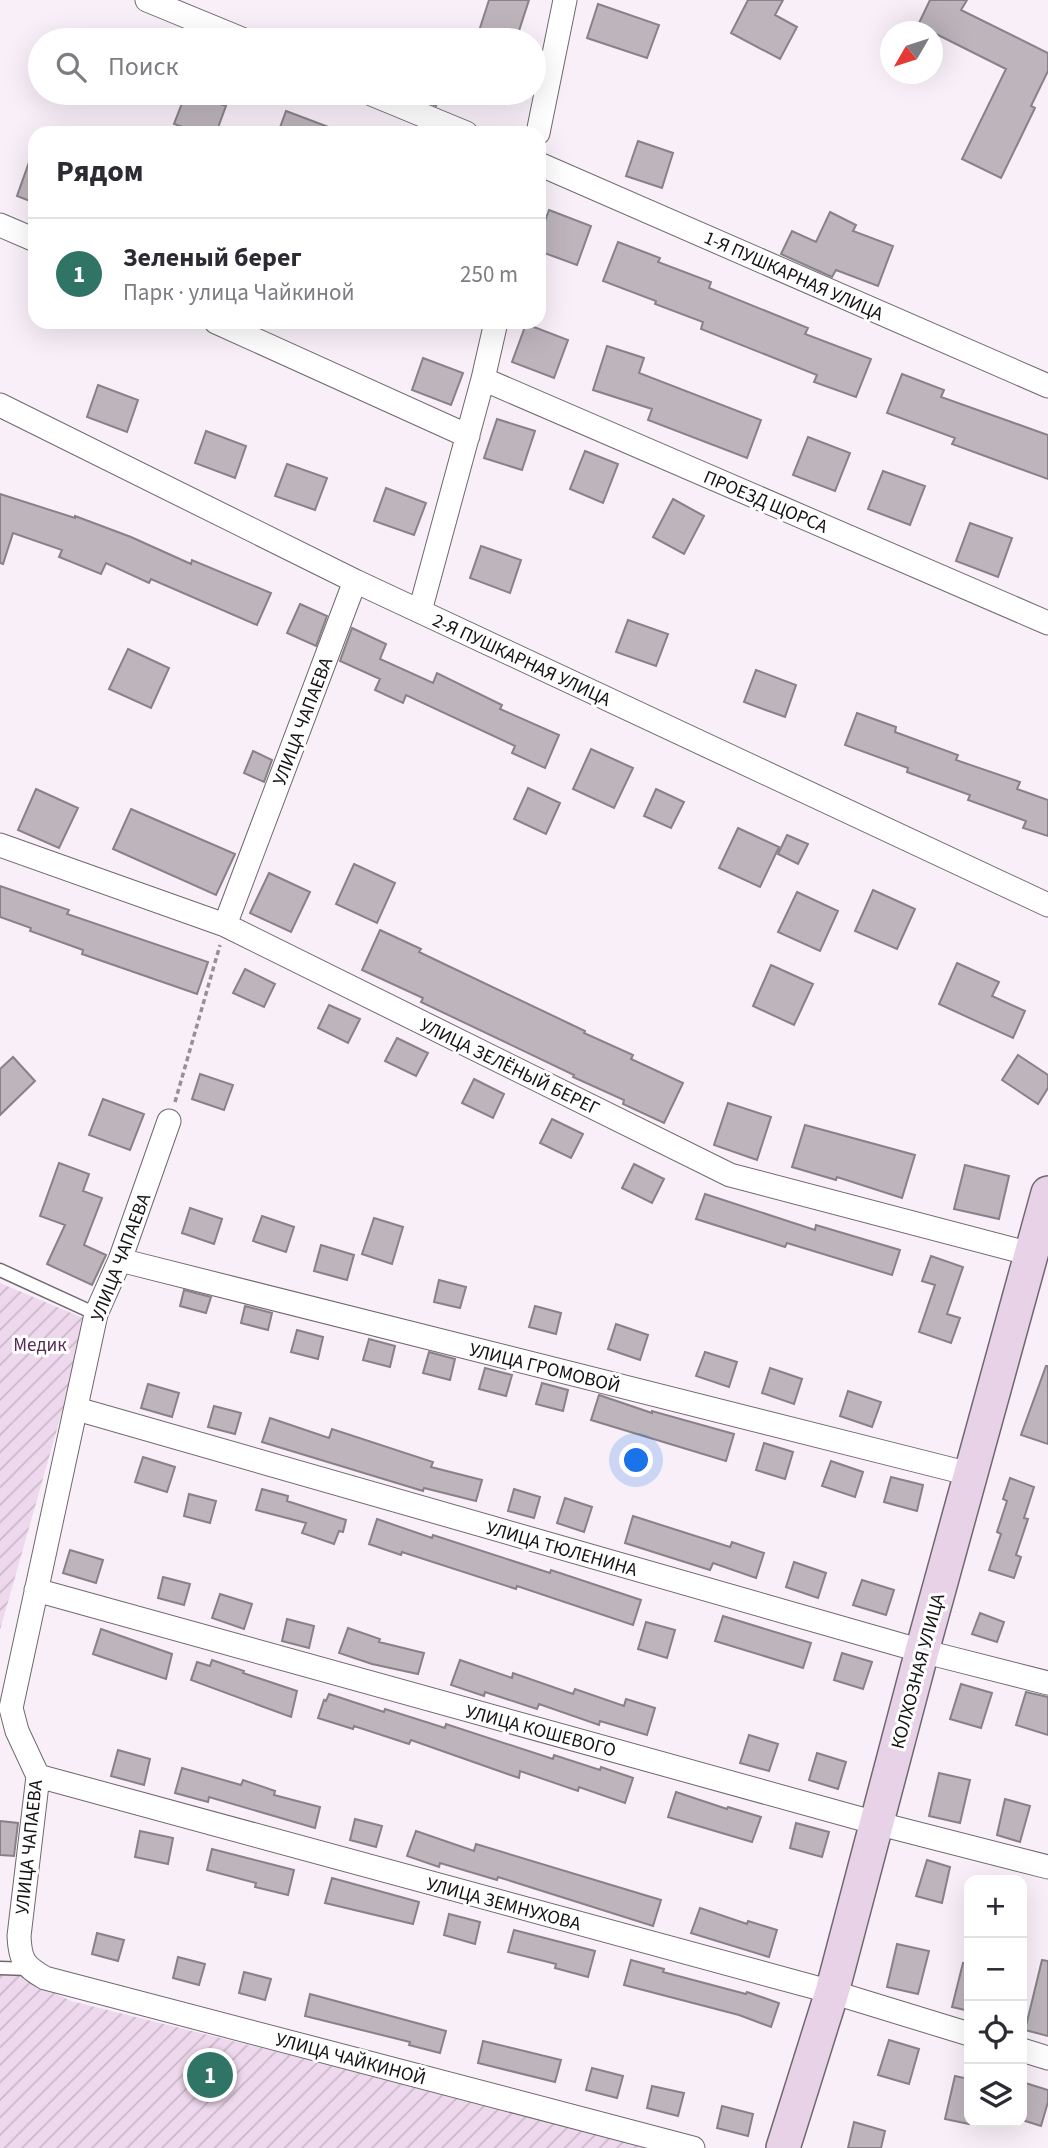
<!DOCTYPE html>
<html lang="ru">
<meta charset="utf-8">
<style>
body{margin:0;font-family:"Source Sans 3",sans-serif;background:#f7f7f7;color:#2b2b33}
.controls{position:absolute;right:21px;bottom:21px;display:grid;overflow:hidden;border-radius:14px;box-shadow:0 7px 28px #0002}
.controls button{width:63px;height:63px;display:grid;place-items:center;padding:0;border:0;border-bottom:2px solid #e1e1e2;background:#fff;color:#2b2b33;font:35px sans-serif}
.compass{position:absolute;left:880px;top:21px;width:63px;height:63px;border-radius:50%;background:#fff;box-shadow:0 7px 28px #0002;rotate:231deg}
.you{position:absolute;left:637px;top:1461px;width:24px;height:24px;margin:-18px;border:5px solid #fff;border-radius:50%;background:#1a73e8;box-shadow:0 0 0 10px #1a73e833}
.badge{display:grid;place-items:center;width:46px;height:46px;border-radius:50%;background:#307466;color:#fff;font-size:23px;font-weight:700}
.pin{position:absolute;translate:-50% -50%;border:4px solid #fff;box-shadow:0 2px 7px #0006}
.list{margin:0;padding:0;list-style:none}
h2{display:flex;justify-content:space-between;align-items:center;height:91px;margin:0;padding:0 28px;font-size:30px}
h2 small{font-size:23px;font-weight:400;color:#7c7c81}
.list li{display:grid;grid-template-columns:46px 1fr auto;gap:21px;align-items:center;box-sizing:border-box;height:112px;padding:0 28px;border-top:2px solid #e1e1e2}
.list b{display:block;font-size:26px;white-space:nowrap}
.list p{margin:0;font-size:23px;white-space:nowrap;color:#7c7c81}
.list em{font-size:23px;font-style:normal;color:#7c7c81}
.icon{flex:none;width:38px;height:38px;fill:none;stroke:currentColor;stroke-width:2;stroke-linecap:round;stroke-linejoin:round}
.map{position:relative;flex:none;width:1048px;height:2148px;overflow:hidden}
.search{position:absolute;background:#fff;box-shadow:0 7px 28px #0002;left:28px;top:28px;width:518px;height:77px;display:flex;align-items:center;gap:18px;box-sizing:border-box;padding:0 24px;border-radius:38px;color:#7c7c81;font-size:26px}
.panel{position:absolute;background:#fff;box-shadow:0 7px 28px #0002;left:28px;top:126px;width:518px;height:203px;border-radius:21px}
.map>svg:first-child{display:block}
.garden{fill:url(#garden-furrows)}
.building{fill:#bdb4bc;stroke:#898188;stroke-width:2}
.lines{fill:none;stroke-linecap:round;stroke-linejoin:round}
.service-casing{stroke:#70686f;stroke-width:15}
.minor-casing{stroke:#70686f;stroke-width:25}
.secondary-casing{stroke:#70686f;stroke-width:36}
.path{stroke:#968f95;stroke-width:3.5;stroke-dasharray:5 3.5;stroke-linecap:butt}
.service{stroke:#fff;stroke-width:12}
.minor{stroke:#fff;stroke-width:23}
.secondary{stroke:#e8d2e7;stroke-width:33}
.labels{text-anchor:middle;stroke-width:6;stroke-linejoin:round;paint-order:stroke}
.street-label{font-size:19px;fill:#151214;stroke:#fff}
.park-label{font-size:19px;fill:#562b55;stroke:#fff}
</style>
<div class="map">
<svg width="1048" height="2148" viewBox="0 0 1048 2148">
<defs>
<pattern id="garden-furrows" width="10" height="10" patternUnits="userSpaceOnUse" patternTransform="scale(1.75)"><rect width="10" height="10" fill="#eed8ed"/><path d="M-1 1l2-2M0 10L10 0M9 11l2-2" fill="none" stroke="#cbb8ca"/></pattern>
</defs>
<rect width="100%" height="100%" fill="#f8eff8"/>
<path class="garden" d="M0,1283L88,1320L0,1630Z
M0,1966L71,2001L664,2148H0Z"/>
<path class="building" d="M489,0H529L516,40H508L479,31Z
M748,0H783L775,15L797,27L780,59L731,33Z
M930,0H967L961,10L1048,53V71L1031,106L1035,108L1001,178L962,159L1006,69L918,25Z
M598,4L659,25L647,58L587,38Z
M186,93L226,106L216,133H199L174,124Z
M422,93H441L436,106L420,99Z
M286,111L339,131V133H278Z
M638,141L673,153L662,188L626,176Z
M33,151L35,152V203L17,196Z
M549,210L591,226L577,265L539,251V238Z
M830,212L856,225L853,231L893,246L878,286L836,270L832,277L781,254L792,231L816,242Z
M618,242L660,258L658,262L711,282L709,288L808,328L805,334L871,359L856,397L814,382L817,375L701,329L703,322L655,304L656,301L603,281Z
M526,324L568,340L554,378L512,362Z
M607,346L644,358L639,373L761,420L747,458L648,420L652,409L593,390Z
M423,358L463,373L451,405L412,390Z
M902,374L944,390L941,397L1048,435V479L952,444L955,438L887,413Z
M98,385L138,400L127,432L87,417Z
M497,419L535,431L522,470L484,458Z
M206,431L246,446L235,478L195,463Z
M808,437L850,453L835,491L793,475Z
M585,451L618,464L603,503L570,489Z
M287,464L327,478L315,510L275,496Z
M883,471L925,486L910,525L868,509Z
M386,488L426,503L414,535L374,521Z
M0,494L75,518V516L131,537L191,564L192,560L271,593L257,625L151,579L149,583L106,563L101,574L59,557L62,550L13,533L3,564L0,563Z
M673,499L704,516L684,554L653,537Z
M970,523L1012,538L998,577L956,561Z
M481,546L521,560L510,593L470,578Z
M300,604L327,616L316,646L287,633Z
M628,620L668,634L656,666L616,652Z
M352,628L386,644L380,659L433,683L437,673L502,705L500,709L559,735L545,768L512,753L515,746L406,695L403,703L375,690L380,679L340,661Z
M128,649L169,668L151,708L109,689Z
M756,670L796,685L785,717L744,702Z
M857,713L896,727L895,732L958,755L956,760L1020,782L1017,789L1048,800V836L1023,828L1026,821L968,800L970,795L907,772L908,768L845,745Z
M591,749L633,768L614,808L573,789Z
M253,751L272,760L264,782L244,773Z
M528,788L560,803L546,834L514,819Z
M36,789L78,808L59,848L18,830Z
M656,789L684,802L671,828L644,816Z
M131,809L235,854L216,895L113,849Z
M738,828L779,847L760,887L719,868Z
M787,835L808,844L798,864L778,854Z
M354,864L395,883L377,923L336,904Z
M269,873L310,892L291,932L250,913Z
M0,886L69,910L67,914L208,962L197,994L82,954L83,950L30,931L31,928L0,917Z
M873,890L915,909L897,949L855,931Z
M797,892L838,911L820,951L778,932Z
M380,930L421,949L419,952L585,1031L584,1033L633,1055L631,1059L683,1083L664,1123L623,1104L624,1100L573,1077L574,1075L421,1002L423,998L362,970Z
M957,963L999,982L992,996L1025,1011L1013,1038L939,1004Z
M771,965L813,984L794,1025L753,1006Z
M245,969L275,984L264,1007L233,993Z
M329,1005L360,1019L348,1043L318,1028Z
M397,1038L428,1053L416,1076L385,1061Z
M1018,1055L1048,1075V1088L1038,1104L1002,1080Z
M13,1057L35,1081L0,1115V1069Z
M200,1074L233,1085L224,1110L192,1099Z
M474,1079L504,1094L493,1118L462,1103Z
M103,1099L144,1114L130,1150L89,1135Z
M728,1103L771,1117L757,1160L714,1145Z
M552,1119L583,1134L571,1158L540,1143Z
M805,1125L915,1155L902,1198L837,1177L836,1180L792,1167Z
M59,1163L89,1174L83,1191L102,1198L84,1245L106,1255L92,1285L47,1264L65,1225L40,1216Z
M634,1164L664,1179L652,1203L622,1188Z
M965,1165L1009,1176L999,1219L954,1209Z
M705,1194L815,1230L816,1225L900,1250L892,1275L787,1243L785,1247L696,1219Z
M190,1208L222,1219L214,1244L182,1233Z
M262,1216L294,1227L286,1252L253,1241Z
M374,1218L403,1227L392,1264L362,1254Z
M321,1245L354,1255L347,1280L314,1271Z
M931,1256L963,1267L947,1314L960,1318L951,1343L919,1332L935,1285L922,1281Z
M439,1280L466,1287L460,1308L434,1302Z
M184,1290L211,1297L206,1313L180,1306Z
M245,1306L272,1313L268,1330L241,1323Z
M535,1306L561,1313L556,1334L529,1327Z
M616,1324L648,1335L640,1360L608,1349Z
M297,1330L323,1337L318,1359L291,1352Z
M369,1339L395,1346L390,1367L363,1360Z
M429,1352L455,1359L450,1380L423,1373Z
M705,1352L737,1362L729,1387L696,1376Z
M1046,1366H1048V1444L1021,1435Z
M485,1368L512,1375L506,1396L479,1389Z
M770,1368L802,1379L794,1404L762,1393Z
M542,1383L568,1390L563,1411L536,1404Z
M148,1384L179,1393L172,1417L141,1408Z
M848,1391L881,1402L872,1427L840,1416Z
M599,1395L652,1413V1411L734,1434L726,1461L591,1420Z
M214,1406L241,1413L235,1434L208,1427Z
M270,1418L329,1438L332,1429L433,1462L431,1467L482,1480L476,1501L424,1488L423,1491L262,1442Z
M764,1443L793,1452L785,1479L756,1470Z
M143,1457L175,1467L167,1492L135,1482Z
M831,1461L863,1472L855,1497L822,1486Z
M891,1477L923,1485L917,1511L884,1502Z
M1010,1478L1034,1487L1024,1518L1028,1519L1016,1555L1021,1557L1014,1578L989,1570L1001,1534L997,1532L1007,1501L1003,1499Z
M262,1489L288,1496L287,1501L346,1520L343,1532L339,1531L334,1544L302,1533L306,1523L256,1510Z
M514,1489L540,1497L534,1518L508,1511Z
M189,1494L216,1501L210,1523L184,1516Z
M565,1498L592,1507L584,1532L557,1523Z
M633,1516L730,1547L732,1542L764,1553L756,1578L713,1563L710,1570L625,1543Z
M377,1519L432,1538L433,1535L550,1573L551,1570L641,1600L633,1625L517,1586L516,1589L402,1552L401,1555L369,1544Z
M70,1550L103,1560L96,1583L63,1573Z
M794,1562L826,1573L818,1598L786,1587Z
M163,1577L190,1584L184,1605L158,1598Z
M862,1580L894,1590L886,1615L853,1605Z
M220,1594L252,1604L244,1629L212,1618Z
M980,1613L1004,1622L997,1642L972,1634Z
M723,1616L811,1643L803,1668L715,1641Z
M287,1619L314,1626L309,1648L282,1641Z
M646,1622L675,1630L667,1658L638,1649Z
M348,1628L380,1639L379,1642L424,1653L418,1674L372,1664L339,1653Z
M101,1629L172,1654L166,1679L93,1654Z
M842,1653L872,1662L863,1689L834,1680Z
M212,1660L244,1671L243,1673L297,1691L291,1717L191,1680L197,1662L210,1666Z
M460,1660L512,1678L513,1673L573,1694L575,1689L624,1706L626,1699L655,1708L647,1735L600,1721L599,1725L539,1704L537,1709L485,1692L484,1696L451,1685Z
M961,1684L992,1693L981,1728L950,1719Z
M1026,1692L1048,1697V1735L1016,1725Z
M329,1694L384,1712L385,1709L445,1728L446,1724L553,1759L554,1755L600,1770L601,1767L633,1778L625,1803L579,1787L578,1791L520,1771L519,1778L411,1740L409,1744L354,1726L353,1729L318,1718L324,1700L326,1701Z
M749,1735L778,1744L769,1771L740,1763Z
M118,1750L150,1759L144,1785L111,1776Z
M817,1753L846,1762L838,1789L809,1780Z
M182,1768L241,1785L243,1780L275,1791L274,1795L320,1807L315,1828L209,1797L208,1802L175,1793Z
M939,1773L970,1780L960,1823L929,1816Z
M676,1792L727,1809L728,1807L761,1817L752,1842L668,1817Z
M1005,1799L1030,1806L1020,1842L997,1835Z
M355,1819L382,1826L376,1847L350,1840Z
M0,1821L18,1823L14,1856L0,1855Z
M796,1823L829,1832L822,1857L790,1848Z
M140,1831L173,1838L168,1864L135,1857Z
M416,1831L474,1851L476,1844L661,1900L653,1926L498,1877L497,1880L440,1863L439,1867L407,1856Z
M212,1849L294,1870L288,1895L255,1887L256,1883L207,1870Z
M927,1860L950,1867L942,1903L916,1896Z
M332,1878L419,1902L413,1924L325,1903Z
M700,1908L747,1924L748,1921L777,1930L769,1957L691,1933Z
M449,1914L480,1922L475,1944L444,1935Z
M514,1930L595,1951L588,1977L555,1968L556,1964L508,1952Z
M97,1933L124,1940L118,1961L92,1954Z
M897,1944L929,1951L918,1994L887,1987Z
M178,1957L205,1964L199,1985L173,1978Z
M631,1960L664,1969L663,1972L746,1994L747,1992L779,2003L771,2027L739,2015L624,1985Z
M1042,1960L1048,1961V2036L1025,2030Z
M963,1963L969,1964V2011L952,2007Z
M244,1972L271,1979L265,2000L239,1993Z
M310,1994L446,2031L440,2053L409,2045L410,2042L305,2016Z
M889,2040L919,2049L909,2084L878,2075Z
M483,2041L561,2060L555,2082L478,2063Z
M592,2068L623,2076L617,2098L586,2090Z
M955,2076L969,2079V2124L945,2119Z
M1022,2082L1048,2090V2102L1041,2126L1022,2120Z
M652,2086L684,2093L678,2116L647,2108Z
M722,2106L753,2114L748,2136L717,2128Z
M854,2122L885,2131L881,2148H848Z"/>
<g class="lines">
<defs>
<path id="service" d="M0,1270L96,1314
M0,1968L29,1969"/>
<path id="minor" d="M147,0L244,40
M369,93L466,133
M538,133L565,0
M539,164L1048,386
M0,225L35,240
M216,322L468,436
M483,379L1048,623
M0,405L355,581L1048,905
M420,611L483,379L496,322
M0,845L225,925L730,1175L1031,1254
M225,925L355,581
M169,1121L120,1260L96,1314L11,1708L17,1731L38,1776L19,1936C20,1960 24,1966 45,1978L693,2148
M120,1260L970,1474
M77,1409L922,1651L1048,1683
M36,1590L876,1823L1048,1867
M38,1776L832,1992L969,2034
M1022,2050L1048,2058"/>
<path id="secondary" d="M783,2148L832,1992L922,1651L1048,1193"/>
</defs>
<use href="#service" class="service-casing"/>
<use href="#minor" class="minor-casing"/>
<use href="#secondary" class="secondary-casing"/>
<path class="path" d="M175,1102L220,945"/>
<use href="#service" class="service"/>
<use href="#minor" class="minor"/>
<use href="#secondary" class="secondary"/>
</g>
<g class="labels">
<g class="street-label">
<text transform="translate(794 275) rotate(24)" y="7">1-Я ПУШКАРНАЯ УЛИЦА</text>
<text transform="translate(766 501) rotate(23)" y="7">ПРОЕЗД ЩОРСА</text>
<text transform="translate(522 659) rotate(25)" y="7">2-Я ПУШКАРНАЯ УЛИЦА</text>
<text transform="translate(302 721) rotate(-69)" y="7">УЛИЦА ЧАПАЕВА</text>
<text transform="translate(510 1066) rotate(26)" y="7">УЛИЦА ЗЕЛЁНЫЙ БЕРЕГ</text>
<text transform="translate(120 1257) rotate(-69)" y="7">УЛИЦА ЧАПАЕВА</text>
<text transform="translate(545 1367) rotate(14)" y="7">УЛИЦА ГРОМОВОЙ</text>
<text transform="translate(562 1548) rotate(16)" y="7">УЛИЦА ТЮЛЕНИНА</text>
<text transform="translate(917 1671) rotate(-75)" y="7">КОЛХОЗНАЯ УЛИЦА</text>
<text transform="translate(541 1730) rotate(15)" y="7">УЛИЦА КОШЕВОГО</text>
<text transform="translate(28 1847) rotate(-84)" y="7">УЛИЦА ЧАПАЕВА</text>
<text transform="translate(504 1903) rotate(15)" y="7">УЛИЦА ЗЕМНУХОВА</text>
<text transform="translate(351 2058) rotate(15)" y="7">УЛИЦА ЧАЙКИНОЙ</text>
</g>
<g class="park-label">
<text x="40" y="1351">Медик</text>
</g>
</g>
</svg>
<div class="controls">
<button>+</button>
<button>−</button>
<button><svg class="icon" aria-label="locate" viewBox="0 0 24 24"><circle cx="12" cy="12" r="6"/><path d="M12 2v4M12 18v4M2 12h4M18 12h4"/></svg></button>
<button><svg class="icon" aria-label="layers" viewBox="0 0 24 24"><path d="M12 4l9 5-9 5-9-5zM3 14l9 5 9-5"/></svg></button>
</div>
<svg class="compass" viewBox="-18 -18 36 36"><path d="M0-13l5 13h-10z" fill="#e53935"/><path d="M0 13l5-13h-10z" fill="#7c7c81"/></svg>
<div class="you"></div>
<div class="pin badge" style="left:210px;top:2075px">1</div>
<div class="search"><svg class="icon" aria-label="search" viewBox="0 0 24 24"><circle cx="10" cy="10" r="6"/><path d="M15 15l6 6"/></svg>Поиск</div>
<section class="panel">
<h2>Рядом<small></small></h2>
<ul class="list">
<li><span class="badge">1</span><div><b>Зеленый берег</b><p>Парк · улица Чайкиной</p></div><em>250 m</em></li>
</ul>
</section>
</div>
